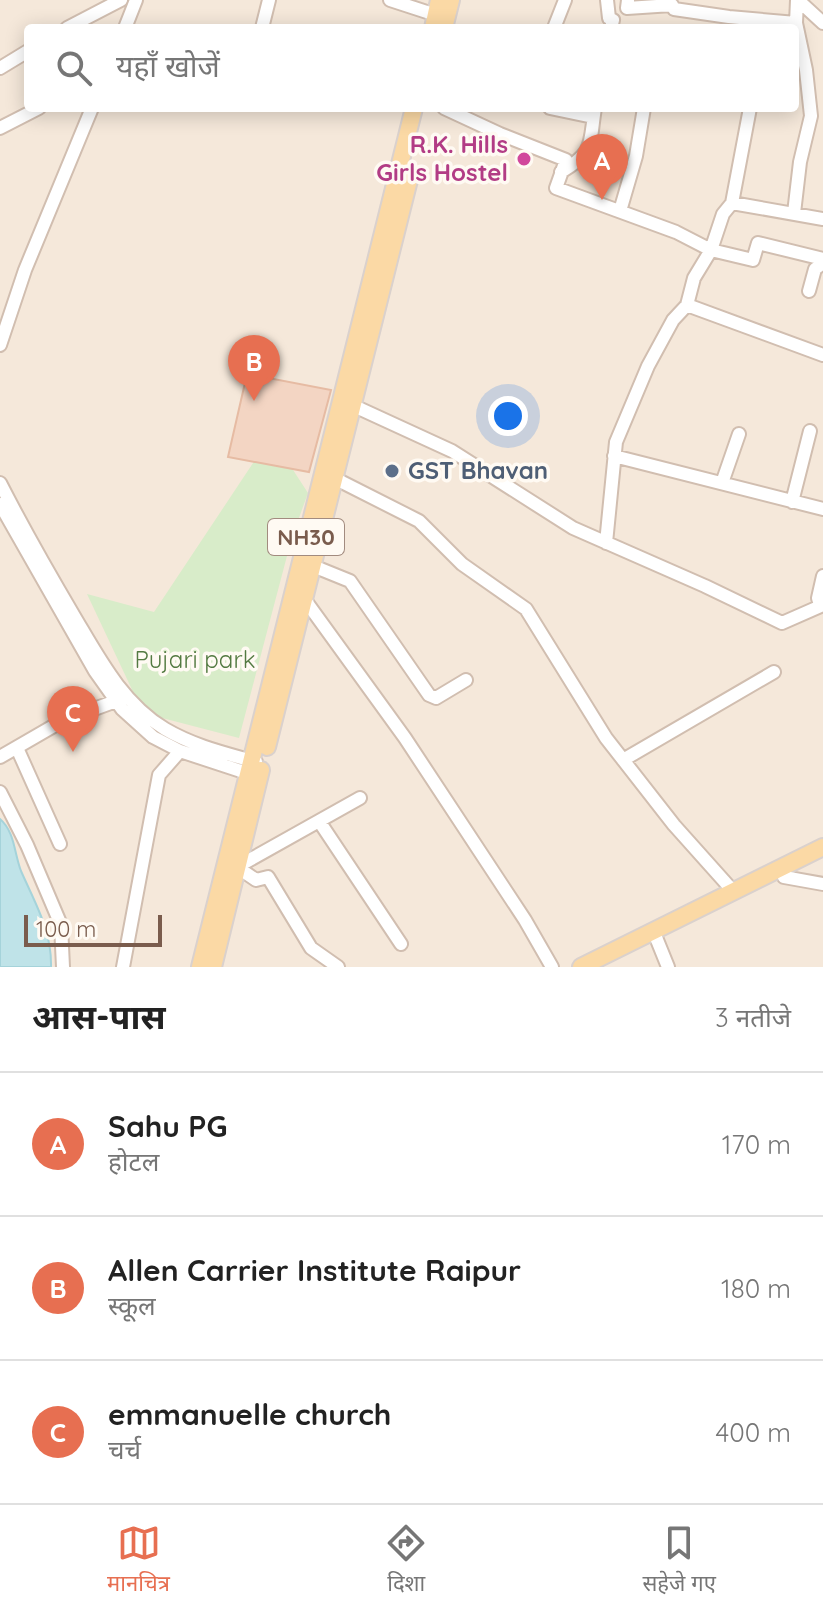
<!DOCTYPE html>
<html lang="hi">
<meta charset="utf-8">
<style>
body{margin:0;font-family:Quicksand,"Noto Sans Devanagari",sans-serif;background:#f6f6f6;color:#222}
.scale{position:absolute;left:24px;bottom:20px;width:138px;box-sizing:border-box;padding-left:8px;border:4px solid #7a5c4d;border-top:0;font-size:22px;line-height:28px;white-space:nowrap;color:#7a5c4d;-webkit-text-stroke:6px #fffaf3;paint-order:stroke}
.you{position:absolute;left:508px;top:416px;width:28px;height:28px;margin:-20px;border:6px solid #fff;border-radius:50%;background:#1a73e8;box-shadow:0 0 0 12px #1a73e833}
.badge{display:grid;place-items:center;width:52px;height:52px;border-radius:50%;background:#e76f51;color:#fff;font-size:26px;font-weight:700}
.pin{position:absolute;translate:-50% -66px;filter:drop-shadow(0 2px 4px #0008)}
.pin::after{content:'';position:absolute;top:42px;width:28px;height:24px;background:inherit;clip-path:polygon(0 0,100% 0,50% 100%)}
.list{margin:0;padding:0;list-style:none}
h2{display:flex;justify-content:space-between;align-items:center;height:104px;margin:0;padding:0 32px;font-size:34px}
h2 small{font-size:26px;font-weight:400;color:#767676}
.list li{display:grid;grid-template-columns:52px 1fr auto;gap:24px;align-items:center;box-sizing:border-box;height:144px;padding:0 32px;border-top:2px solid #e0e0e0}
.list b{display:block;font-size:30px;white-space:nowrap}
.list p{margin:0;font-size:26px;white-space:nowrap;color:#767676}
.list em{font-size:26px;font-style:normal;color:#767676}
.icon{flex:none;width:44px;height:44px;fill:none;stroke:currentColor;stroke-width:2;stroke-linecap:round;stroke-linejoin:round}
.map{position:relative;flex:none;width:823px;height:967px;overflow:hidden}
.search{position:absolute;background:#fff;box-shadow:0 4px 20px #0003;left:24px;right:24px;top:24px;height:88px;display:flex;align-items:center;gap:20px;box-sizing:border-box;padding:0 28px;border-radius:8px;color:#767676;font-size:30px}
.sheet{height:536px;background:#fff}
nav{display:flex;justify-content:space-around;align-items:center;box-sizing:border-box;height:112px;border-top:2px solid #e0e0e0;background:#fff;font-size:22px;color:#767676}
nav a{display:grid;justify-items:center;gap:4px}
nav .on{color:#e76f51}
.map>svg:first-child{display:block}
.residential{fill:#f5e8da;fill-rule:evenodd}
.green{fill:#d8ecc9}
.water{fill:#bfe3e8;stroke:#a5d3da;stroke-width:2}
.building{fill:#f3d5c3;stroke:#e6bba3;stroke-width:2}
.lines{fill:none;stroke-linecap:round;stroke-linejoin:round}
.minor-casing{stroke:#d1beb0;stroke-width:16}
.major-casing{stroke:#dad1cd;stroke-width:20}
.minor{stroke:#fff;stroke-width:12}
.major{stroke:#fbd9a5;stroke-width:16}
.hotel-dot{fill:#d1479c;stroke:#fffaf3;stroke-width:3}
.service-dot{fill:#5c6f8a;stroke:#fffaf3;stroke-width:3}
.labels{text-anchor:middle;stroke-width:7;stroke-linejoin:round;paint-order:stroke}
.shield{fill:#fffaf3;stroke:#a28b7f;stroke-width:2}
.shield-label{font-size:22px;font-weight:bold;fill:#7a5c4d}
.hotel-label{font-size:24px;font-weight:bold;fill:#b23c85;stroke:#fffaf3;text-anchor:end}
.service-label{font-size:24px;font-weight:bold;fill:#4e5e75;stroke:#fffaf3;text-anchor:start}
.park-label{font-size:24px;fill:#537a41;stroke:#fffaf3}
</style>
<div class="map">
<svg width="823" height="967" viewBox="0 0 823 967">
<rect width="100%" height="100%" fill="#fdf6ec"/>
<path class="residential" d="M0,0H823V967H0ZM28,28H795V108H28Z"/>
<path class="green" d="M271,436L308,493L292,537L239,738L143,713L87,594L154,612Z"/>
<path class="water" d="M0,819C15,832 14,853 21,871C35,903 52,931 51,967H0Z"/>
<path class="building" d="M247,374L331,390L309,472L228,457Z"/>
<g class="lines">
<defs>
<path id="minor" d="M390,0L436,15
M607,0L609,18L613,20L611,28
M628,0L627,8L672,5L674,9L729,17L796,23
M798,0L823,23
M67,28L121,0
M125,28L136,0
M262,28L269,0
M554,28L565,0
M0,68L28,51
M444,108L500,134L566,160L556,188L676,232L711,250L753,260L758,243L823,259
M550,108L593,117
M0,128L39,108
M561,172C595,152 589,145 595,108
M732,203L823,219
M620,211L636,156L644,108
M794,213L800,162L811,116L806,70L796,23L797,0
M809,291L815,269L823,263
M687,305L823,355
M0,345L25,270L92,108
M354,406L452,451L573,528L705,586L782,623L823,605
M614,456L823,509
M334,478L419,521L462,564L526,609L606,738L674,825L733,891
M0,483C23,528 48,572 74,616C99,658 122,703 165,729C194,746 224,753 256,762
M722,483L739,434
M792,502L810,431
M0,504L95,671L122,709L153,737L180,751L256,776
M606,543L616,442L648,366L673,320L687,305L694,278L711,250L723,214L732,203L750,108
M313,566L350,581L429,695L436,698L466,680
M305,600L405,738L525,920L552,967
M820,605L818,598L823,576
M17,748L60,844
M0,757L64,720L116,701
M623,760L774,672
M0,792L27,845L61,925L63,967
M319,821L401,944
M781,868L784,877L823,884
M653,930L668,967
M123,967L159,775L180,751
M338,967L311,948L268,877L256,880L237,867L360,798"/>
<path id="major" d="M433,28L439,0
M444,28L451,0
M267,747L409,180
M200,967L414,108
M213,967L261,770
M581,967L823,847"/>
</defs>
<use href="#minor" class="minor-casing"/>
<use href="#major" class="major-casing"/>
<use href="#minor" class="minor"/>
<use href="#major" class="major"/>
</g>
<circle class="hotel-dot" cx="524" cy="159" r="8"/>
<circle class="service-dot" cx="392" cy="471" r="8"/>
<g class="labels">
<rect class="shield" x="268" y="519" width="76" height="36" rx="6"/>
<g class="shield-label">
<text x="306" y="545">NH30</text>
</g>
<g class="hotel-label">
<text x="508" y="153">R.K. Hills<tspan x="508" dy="28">Girls Hostel</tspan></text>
</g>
<g class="service-label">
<text x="408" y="479">GST Bhavan</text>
</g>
<g class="park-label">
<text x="195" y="668">Pujari park</text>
</g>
</g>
</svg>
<div class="scale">100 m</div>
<div class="you"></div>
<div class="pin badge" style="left:602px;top:200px">A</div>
<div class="pin badge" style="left:254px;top:401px">B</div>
<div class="pin badge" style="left:73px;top:752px">C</div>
<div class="search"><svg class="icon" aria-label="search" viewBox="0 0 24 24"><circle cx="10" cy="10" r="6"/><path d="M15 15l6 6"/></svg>यहाँ खोजें</div>
</div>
<section class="sheet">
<h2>आस-पास<small>3 नतीजे</small></h2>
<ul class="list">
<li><span class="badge">A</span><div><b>Sahu PG</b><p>होटल</p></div><em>170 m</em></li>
<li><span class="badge">B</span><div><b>Allen Carrier Institute Raipur</b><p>स्कूल</p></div><em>180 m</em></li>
<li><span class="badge">C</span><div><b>emmanuelle church</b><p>चर्च</p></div><em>400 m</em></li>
</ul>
</section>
<nav>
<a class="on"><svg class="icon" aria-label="map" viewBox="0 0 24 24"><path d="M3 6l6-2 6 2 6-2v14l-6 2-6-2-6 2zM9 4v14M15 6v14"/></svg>मानचित्र</a>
<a><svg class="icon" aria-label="directions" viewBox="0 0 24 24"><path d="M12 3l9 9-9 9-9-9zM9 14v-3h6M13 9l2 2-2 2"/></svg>दिशा</a>
<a><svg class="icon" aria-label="saved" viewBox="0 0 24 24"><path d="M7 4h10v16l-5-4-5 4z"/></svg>सहेजे गए</a>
</nav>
